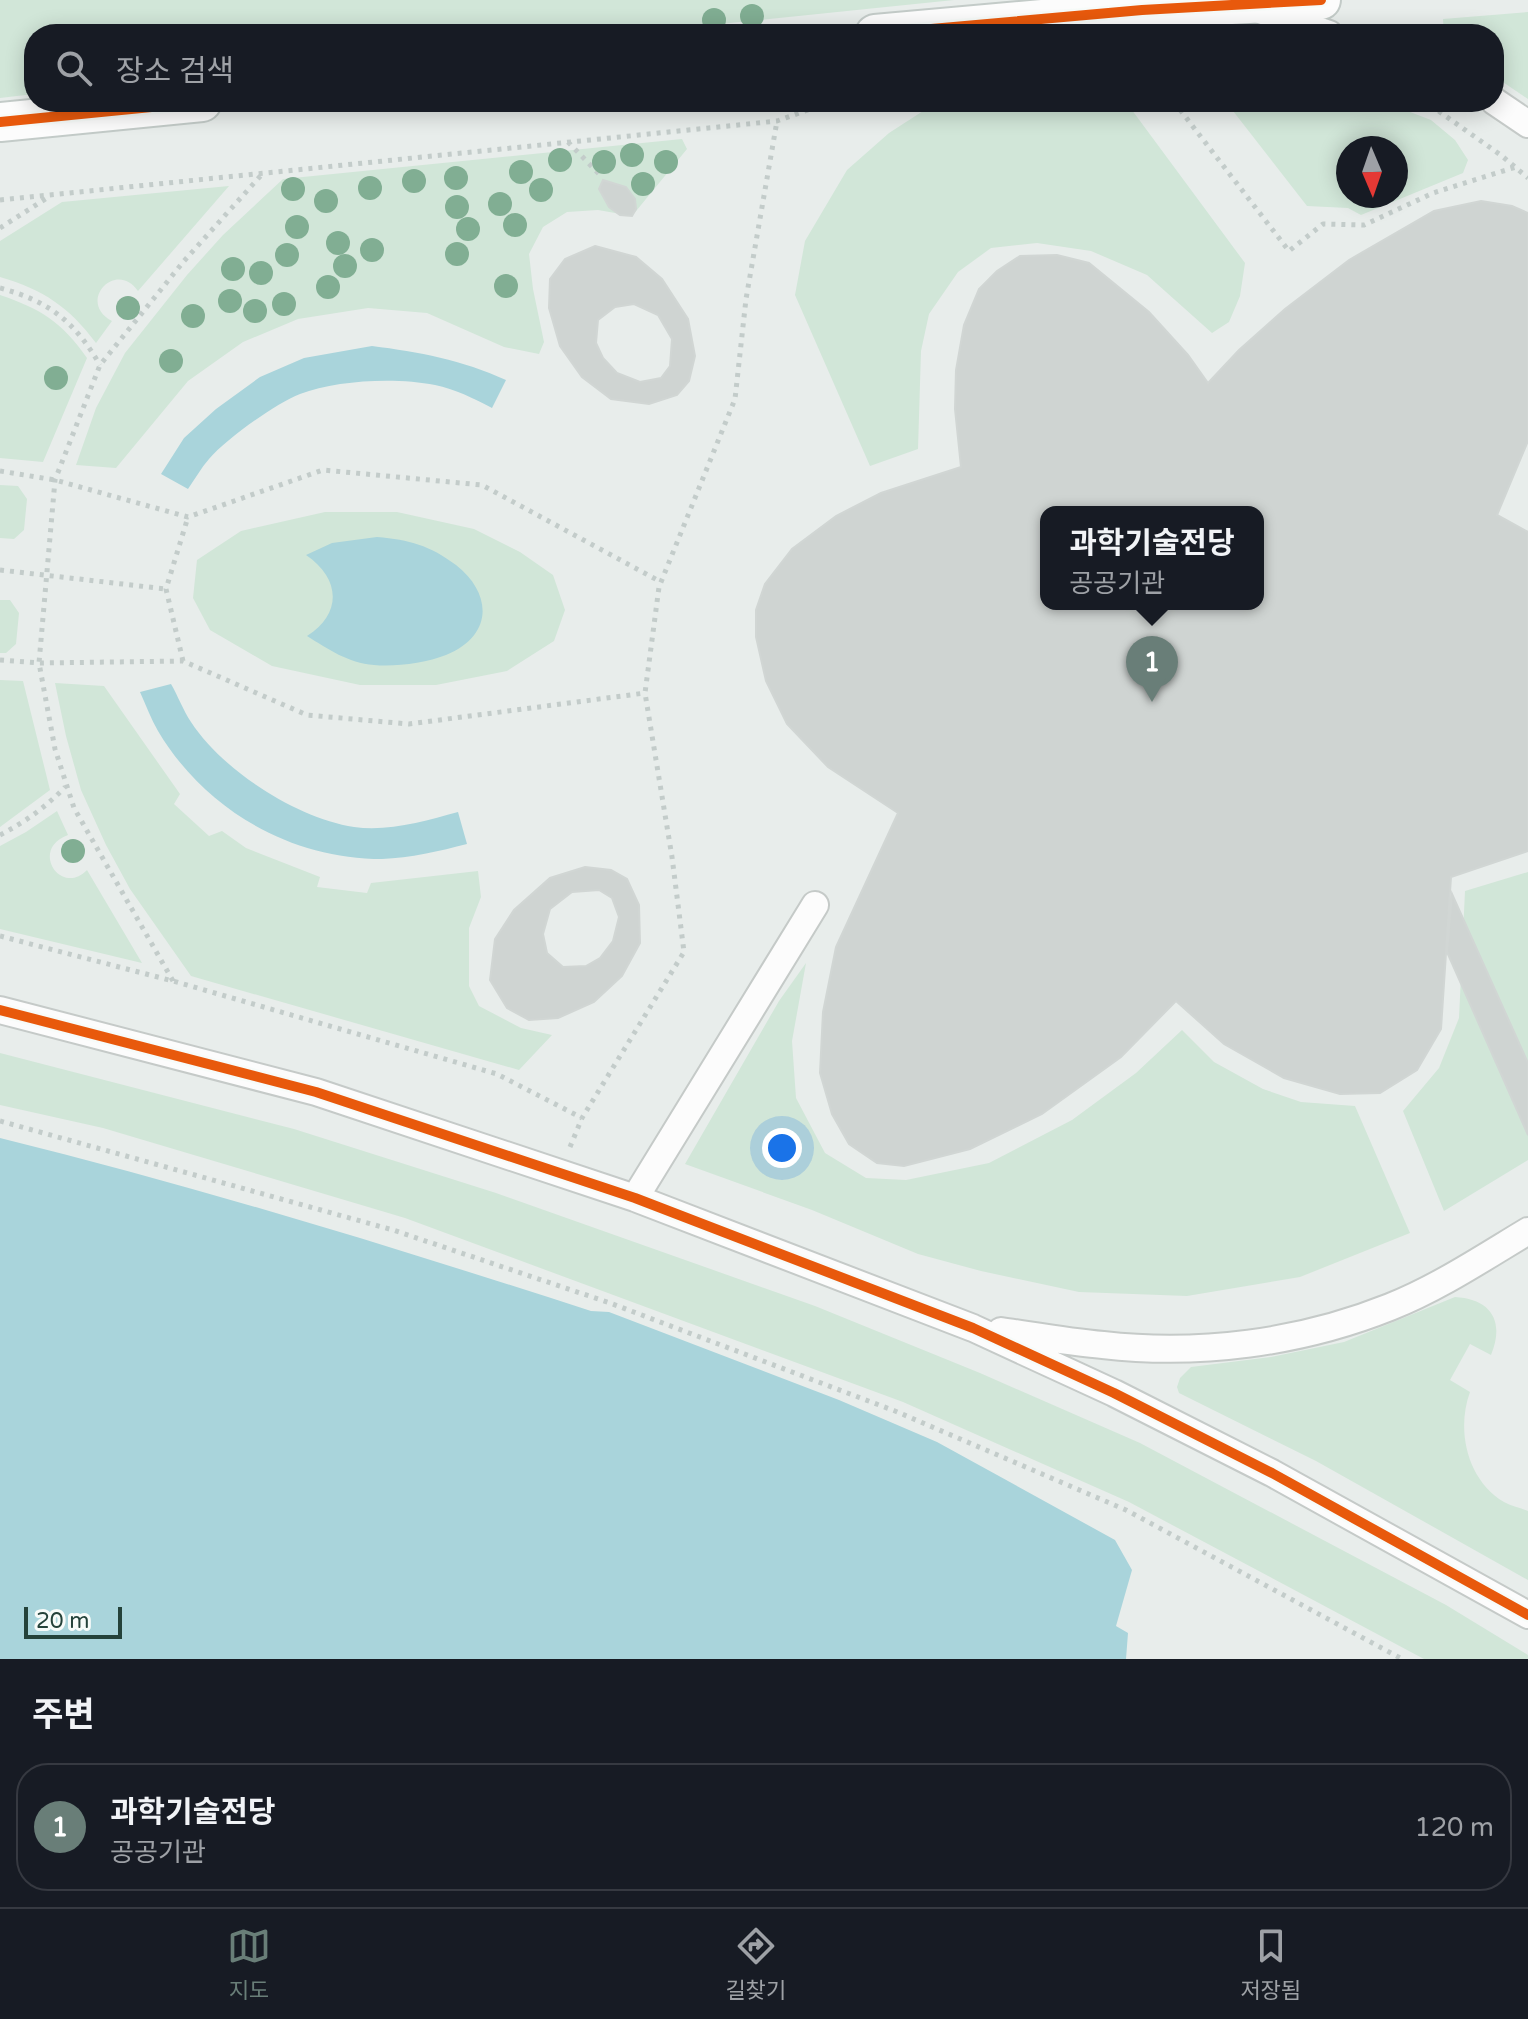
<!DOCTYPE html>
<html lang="ko">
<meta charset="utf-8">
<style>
body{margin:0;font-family:"Varela Round","Noto Sans KR",sans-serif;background:#242831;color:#f1f3f6}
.compass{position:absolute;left:1336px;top:136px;width:72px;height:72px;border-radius:50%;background:#171b24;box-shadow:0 4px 20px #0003;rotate:178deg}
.scale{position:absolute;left:24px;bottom:20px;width:98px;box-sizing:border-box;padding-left:8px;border:4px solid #24423a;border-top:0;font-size:22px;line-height:28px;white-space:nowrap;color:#24423a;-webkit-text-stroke:6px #f7fbf9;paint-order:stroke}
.you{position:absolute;left:782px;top:1148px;width:28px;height:28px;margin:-20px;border:6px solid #fff;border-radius:50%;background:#1a73e8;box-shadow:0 0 0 12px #1a73e833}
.badge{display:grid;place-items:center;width:52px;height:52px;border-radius:50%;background:#697e78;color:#fff;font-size:26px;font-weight:700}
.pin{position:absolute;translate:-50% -66px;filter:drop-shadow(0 2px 4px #0008)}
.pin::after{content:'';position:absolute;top:42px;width:28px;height:24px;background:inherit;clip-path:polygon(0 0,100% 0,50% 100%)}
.popup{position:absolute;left:1040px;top:506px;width:224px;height:104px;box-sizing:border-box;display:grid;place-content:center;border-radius:16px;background:#171b24;filter:drop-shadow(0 2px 6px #0005);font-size:26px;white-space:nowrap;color:#9ea1a6}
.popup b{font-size:30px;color:#f1f3f6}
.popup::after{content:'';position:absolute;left:50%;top:100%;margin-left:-16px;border:16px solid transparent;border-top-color:#171b24}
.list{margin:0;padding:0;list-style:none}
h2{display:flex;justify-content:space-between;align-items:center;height:104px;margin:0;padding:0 32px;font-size:34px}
h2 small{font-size:26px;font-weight:400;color:#9ea1a6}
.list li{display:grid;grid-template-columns:52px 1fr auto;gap:24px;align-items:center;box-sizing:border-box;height:128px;margin:0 16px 16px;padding:0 16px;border:2px solid #363941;border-radius:32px}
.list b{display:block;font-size:30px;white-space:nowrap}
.list p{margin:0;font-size:26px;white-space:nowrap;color:#9ea1a6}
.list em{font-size:26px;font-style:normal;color:#9ea1a6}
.icon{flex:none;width:44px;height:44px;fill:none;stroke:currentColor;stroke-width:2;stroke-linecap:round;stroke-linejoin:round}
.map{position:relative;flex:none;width:1528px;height:1659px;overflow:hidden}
.search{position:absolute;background:#171b24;box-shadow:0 4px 20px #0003;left:24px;right:24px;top:24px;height:88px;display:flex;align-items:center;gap:20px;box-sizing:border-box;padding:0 28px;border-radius:32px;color:#9ea1a6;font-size:30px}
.sheet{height:248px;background:#171b24}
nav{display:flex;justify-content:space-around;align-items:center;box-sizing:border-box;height:112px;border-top:2px solid #363941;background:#171b24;font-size:22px;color:#9ea1a6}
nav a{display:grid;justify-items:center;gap:4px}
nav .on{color:#697e78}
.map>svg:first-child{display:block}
.green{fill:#d1e6d8;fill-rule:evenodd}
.water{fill:#a9d4db}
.building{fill:#cfd4d2;stroke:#d1d6d4;stroke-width:2;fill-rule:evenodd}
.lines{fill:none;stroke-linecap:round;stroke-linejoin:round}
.street-casing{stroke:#c5cac8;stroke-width:30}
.secondary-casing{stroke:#c3cbc8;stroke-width:42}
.path{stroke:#c3ccca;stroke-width:5;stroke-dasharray:4 6;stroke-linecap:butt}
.street{stroke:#fcfcfc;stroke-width:26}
.secondary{stroke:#fcfcfc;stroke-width:38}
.cycleway-casing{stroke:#f7fbf9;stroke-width:15}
.cycleway{stroke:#e8590c;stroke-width:10}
.tree{fill:#81ae93}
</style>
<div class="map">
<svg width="1528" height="1659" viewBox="0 0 1528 1659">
<rect width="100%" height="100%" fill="#e8edeb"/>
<path class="green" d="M0,0H954L623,34H34V94L0,98Z
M1528,12V99L1494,76V34H1444L1443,19Z
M937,102H1126L1245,263L1240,296L1229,322L1212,333L1147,275L1091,251L1037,243L991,248L958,272L929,314L921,351L918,449L870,466L795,295L805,241L847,170L889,133Z
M1226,102H1384L1431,120L1455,140L1468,160L1463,173L1361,215L1348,208L1307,206ZM1348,148H1396V196H1348Z
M682,139L687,149L632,216L598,210L567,212L543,227L529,254L533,289L544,342L539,354L504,347L427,313L368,308L298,319L243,342L188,381L116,468L76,465L96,408L125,353L187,275L223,235L283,179Z
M229,186L138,291C116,259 76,302 112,321L96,343C69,307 44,290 0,277V241L62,202Z
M0,295C41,309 62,322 87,358L43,462L0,458Z
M0,485L18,486L27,499L24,530L14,539L0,538Z
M325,512H397L474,529L520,552L553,575L565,610L554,641L507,671L436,685H360L272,666L210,630L193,598L197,560L241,531Z
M0,600H10L19,613L16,644L6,653H0Z
M0,680L23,681L50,790L0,827Z
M55,683L104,686L180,794L174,804L209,836L222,831L246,848L320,877L317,887L367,893L371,883L478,871L481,897L469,928V986L479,1006L521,1028L552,1035L519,1070L191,976L130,889L106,845L81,790L66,736Z
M57,811L68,835C29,849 61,897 87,870L142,963L0,929V846L26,832Z
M1528,872V1160L1444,1211L1403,1111L1439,1068L1459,1018L1465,891Z
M806,963L792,1041L796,1098L825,1153L866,1178L906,1180L989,1163L1072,1120L1136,1073L1182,1030L1214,1062L1263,1089L1301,1102L1355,1106L1410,1233L1300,1277L1187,1296L1079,1292L981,1271L918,1254L812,1210L685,1164L779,1001Z
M0,1053L294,1129L496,1193L815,1306L980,1373L1140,1443L1446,1605L1528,1655V1659H1424L1129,1502L903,1402L405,1218L103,1128L0,1105Z
M1455,1297C1491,1299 1505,1321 1491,1355L1470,1344L1450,1380L1470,1392C1456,1430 1467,1480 1504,1502C1511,1506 1521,1508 1528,1511V1580L1316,1461L1179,1393L1177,1387L1180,1378L1191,1367L1271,1357L1344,1342Z"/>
<path class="water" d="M372,346C419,352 462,360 506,380L492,408C473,398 455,389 435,385C396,377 336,380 300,394C275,404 226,439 209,459C201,468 195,479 188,489L161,474L184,438L216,409L260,377L304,358Z
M377,537C410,540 429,545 456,565C493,594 493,636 446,655C426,663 395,667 374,665C348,663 328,649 307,636C343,613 340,578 306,555L332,543Z
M171,684C178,696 183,710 191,722C223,771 297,818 354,827C388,832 425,821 458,812L467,844C440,851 410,858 382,859C291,859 205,810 158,731C151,719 146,705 140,692Z
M0,1138C199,1187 396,1248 591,1311L609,1312L839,1400L937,1442L1115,1540L1132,1570L1116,1626L1128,1633L1126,1659H0Z"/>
<path class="building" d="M603,180L626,187L635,199L636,209L632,216L620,215L609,207L599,189Z
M1481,201L1512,206L1528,213V441L1497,515L1528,532V851L1451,877L1441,1029L1417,1070L1380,1093L1340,1094L1284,1078L1224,1044L1176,1001L1121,1057L1042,1114L970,1149L904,1166L877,1163L849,1144L832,1114L820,1073L823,1012L836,947L898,813L828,767L787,724L766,681L756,637V610L765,584L792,549L836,516L881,493L961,467L955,409L956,370L964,325L979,289L997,271L1020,256L1057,255L1089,263L1149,312L1188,355L1208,383L1239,350L1285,309L1349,260L1434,211ZM1046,512H1258V604H1046Z
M595,246L636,257L662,279L688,319L695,356L689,381L677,395L649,404L611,399L582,377L560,346L549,308L550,279L565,259ZM634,304L658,315L672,339L670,366L661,378L640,382L617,373L603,358L596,343L598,320L615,307Z
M585,867L611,870L627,879L639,905L640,943L622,976L594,1002L558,1018L529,1020L507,1008L490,980L495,939L514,910L550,878ZM599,890L612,898L619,917L613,941L600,958L586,966L563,967L547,953L543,934L550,909L572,892Z
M1452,894L1528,1063V1135L1447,952Z"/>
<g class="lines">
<defs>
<path id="street" d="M1257,9L1329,34
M1494,101L1528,124
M0,1010L316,1092L635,1198L973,1328L1114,1393L1272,1473L1528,1615
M635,1198L815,905
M1001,1331C1035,1336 1069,1342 1103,1345C1199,1356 1300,1343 1390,1307C1438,1288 1483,1258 1528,1231"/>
<path id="secondary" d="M875,34L1142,10L1321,0
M0,122L202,102"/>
</defs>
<use href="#street" class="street-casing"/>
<use href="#secondary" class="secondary-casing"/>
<path class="path" d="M1174,102L1289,251L1323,224L1364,225L1433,193L1516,167
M1421,102L1430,105L1502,156L1528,178
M568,142L601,176
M0,200L777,121L830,102
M0,228L50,196
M0,288C49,301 75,322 100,365
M0,471L55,480L188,517L323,470L482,485L661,582
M0,570L166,589
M0,660L39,663L183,661L307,715L409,724L645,693
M183,661L166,589L188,517
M0,835C25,822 46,807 65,787
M0,936L173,981L497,1074L582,1118
M173,981L74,808L55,749L39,663L55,480L100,365L184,261L264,172
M0,1121L393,1230L610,1303L895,1411L1126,1510L1402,1659
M570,1147L582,1118L684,952L672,857L645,693L659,587L735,399L746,299L777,121"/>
<use href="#street" class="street"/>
<use href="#secondary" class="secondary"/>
<defs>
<path id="cycleway" d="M875,34L1142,10L1321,0
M0,122L202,102
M0,1010L316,1092L635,1198L973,1328L1114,1393L1272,1473L1528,1615"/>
</defs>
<use href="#cycleway" class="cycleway-casing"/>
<use href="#cycleway" class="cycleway"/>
</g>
<g class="tree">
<circle cx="752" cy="16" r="12"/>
<circle cx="714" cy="20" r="12"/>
<circle cx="632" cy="155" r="12"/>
<circle cx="560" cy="160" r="12"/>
<circle cx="604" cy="162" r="12"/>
<circle cx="666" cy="162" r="12"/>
<circle cx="521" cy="172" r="12"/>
<circle cx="456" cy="178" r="12"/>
<circle cx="414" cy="181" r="12"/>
<circle cx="643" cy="184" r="12"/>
<circle cx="370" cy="188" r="12"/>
<circle cx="293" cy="189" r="12"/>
<circle cx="541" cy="190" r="12"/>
<circle cx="326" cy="201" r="12"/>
<circle cx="500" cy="204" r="12"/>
<circle cx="457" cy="207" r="12"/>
<circle cx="515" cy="225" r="12"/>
<circle cx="297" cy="227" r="12"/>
<circle cx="468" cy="229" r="12"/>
<circle cx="338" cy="243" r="12"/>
<circle cx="372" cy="250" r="12"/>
<circle cx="457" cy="254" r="12"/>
<circle cx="287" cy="255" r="12"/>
<circle cx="345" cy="266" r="12"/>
<circle cx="233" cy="269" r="12"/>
<circle cx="261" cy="273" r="12"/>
<circle cx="506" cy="286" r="12"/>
<circle cx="328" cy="287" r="12"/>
<circle cx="230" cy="301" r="12"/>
<circle cx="284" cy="304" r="12"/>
<circle cx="128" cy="308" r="12"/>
<circle cx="255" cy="311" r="12"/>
<circle cx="193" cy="316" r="12"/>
<circle cx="171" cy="361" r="12"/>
<circle cx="56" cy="378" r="12"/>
<circle cx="73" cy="851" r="12"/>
</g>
</svg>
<svg class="compass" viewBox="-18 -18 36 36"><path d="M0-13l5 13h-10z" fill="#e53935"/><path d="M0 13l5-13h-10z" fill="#9ea1a6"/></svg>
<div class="scale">20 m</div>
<div class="you"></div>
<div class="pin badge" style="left:1152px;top:702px">1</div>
<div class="popup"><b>과학기술전당</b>공공기관</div>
<div class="search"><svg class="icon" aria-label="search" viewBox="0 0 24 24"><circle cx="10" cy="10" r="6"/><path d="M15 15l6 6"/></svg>장소 검색</div>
</div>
<section class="sheet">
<h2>주변<small></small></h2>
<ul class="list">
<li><span class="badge">1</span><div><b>과학기술전당</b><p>공공기관</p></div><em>120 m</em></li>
</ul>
</section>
<nav>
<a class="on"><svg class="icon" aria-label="map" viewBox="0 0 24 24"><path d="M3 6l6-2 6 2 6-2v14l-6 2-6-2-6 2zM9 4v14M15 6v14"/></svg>지도</a>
<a><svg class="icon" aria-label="directions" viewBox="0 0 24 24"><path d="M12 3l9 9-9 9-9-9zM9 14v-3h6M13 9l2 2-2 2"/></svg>길찾기</a>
<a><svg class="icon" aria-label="saved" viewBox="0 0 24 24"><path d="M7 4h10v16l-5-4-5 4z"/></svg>저장됨</a>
</nav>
